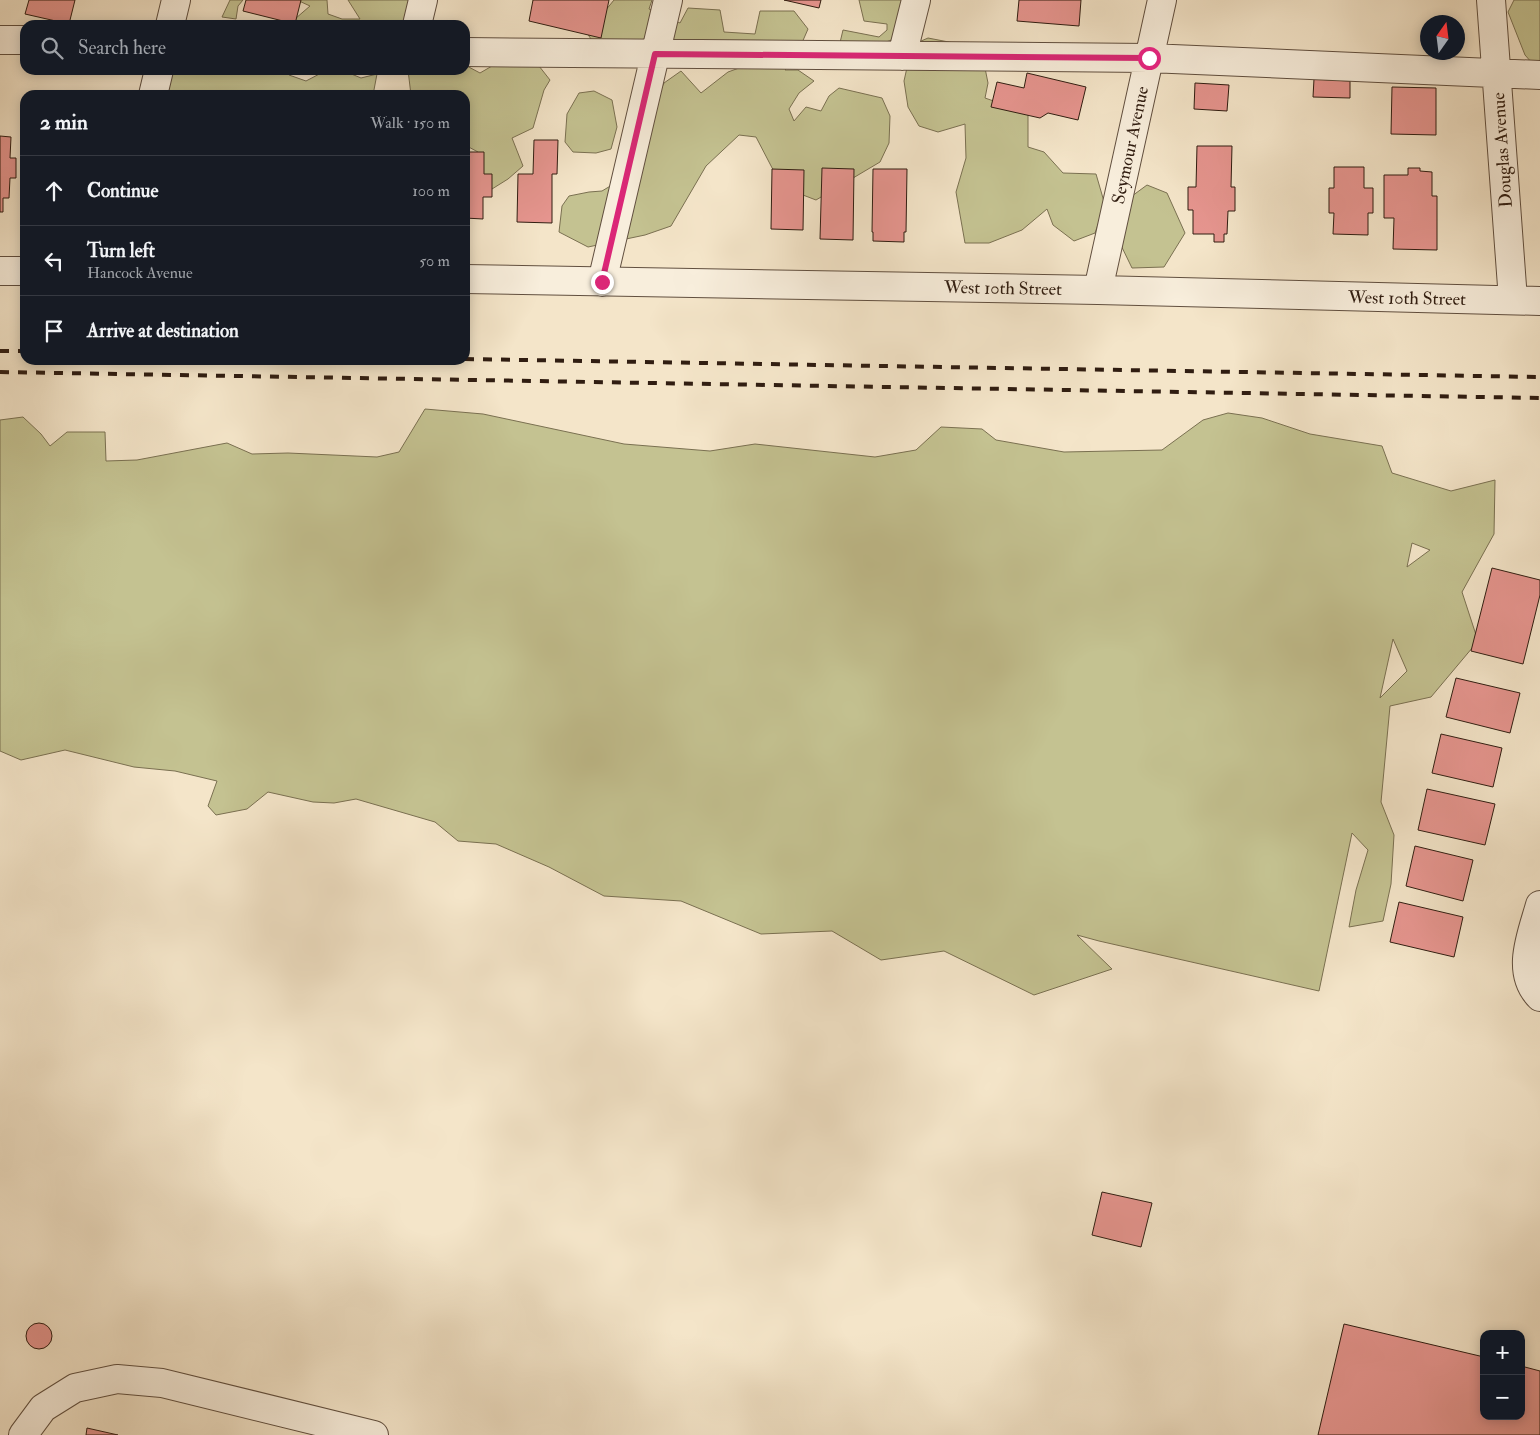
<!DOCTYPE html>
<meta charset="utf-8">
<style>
body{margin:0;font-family:"IM FELL Double Pica",serif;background:#242831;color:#f1f3f6}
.controls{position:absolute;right:15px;bottom:15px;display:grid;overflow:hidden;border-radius:10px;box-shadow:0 2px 12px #0003}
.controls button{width:45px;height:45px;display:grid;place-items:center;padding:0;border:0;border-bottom:1px solid #363941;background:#171b24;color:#f1f3f6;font:25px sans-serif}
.compass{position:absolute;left:1420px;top:15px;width:45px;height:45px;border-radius:50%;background:#171b24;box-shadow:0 2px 12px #0003;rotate:14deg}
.stop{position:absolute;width:15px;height:15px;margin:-11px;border:4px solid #db2777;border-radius:50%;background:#fff}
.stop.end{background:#db2777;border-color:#fff;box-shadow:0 1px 5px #0008}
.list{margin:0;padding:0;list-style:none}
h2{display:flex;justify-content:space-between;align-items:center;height:65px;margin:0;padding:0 20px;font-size:21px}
h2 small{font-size:16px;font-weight:400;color:#9ea1a6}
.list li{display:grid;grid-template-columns:32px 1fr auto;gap:15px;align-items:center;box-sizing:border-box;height:70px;padding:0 20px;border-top:1px solid #363941}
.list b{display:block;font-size:19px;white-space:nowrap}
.list p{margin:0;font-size:16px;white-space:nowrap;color:#9ea1a6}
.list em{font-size:16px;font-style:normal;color:#9ea1a6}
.icon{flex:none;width:28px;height:28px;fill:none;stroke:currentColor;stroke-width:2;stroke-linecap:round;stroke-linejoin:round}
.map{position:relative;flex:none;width:1540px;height:1435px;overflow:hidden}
.search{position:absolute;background:#171b24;box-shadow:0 2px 12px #0003;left:20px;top:20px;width:450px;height:55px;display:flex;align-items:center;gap:12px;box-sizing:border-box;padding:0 18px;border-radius:15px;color:#9ea1a6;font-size:19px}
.panel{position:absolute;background:#171b24;box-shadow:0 2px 12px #0003;left:20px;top:90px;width:450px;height:275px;border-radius:15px}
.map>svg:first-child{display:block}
.green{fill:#c4c291;stroke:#7a7051;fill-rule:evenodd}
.building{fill:#e6958f;stroke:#301d11}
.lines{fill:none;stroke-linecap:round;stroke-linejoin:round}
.minor-casing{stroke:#614f3f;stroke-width:30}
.minor{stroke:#f8eedc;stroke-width:28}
.rail{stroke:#301d11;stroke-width:4;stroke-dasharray:9 9;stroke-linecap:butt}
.route{stroke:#db2777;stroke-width:6}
.labels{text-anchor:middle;stroke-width:4;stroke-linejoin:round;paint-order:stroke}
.street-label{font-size:18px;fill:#301d11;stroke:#f8eedc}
</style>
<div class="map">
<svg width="1540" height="1435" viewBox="0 0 1540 1435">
<rect width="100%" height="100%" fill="#f4e5c9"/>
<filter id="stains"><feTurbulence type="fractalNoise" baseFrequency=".004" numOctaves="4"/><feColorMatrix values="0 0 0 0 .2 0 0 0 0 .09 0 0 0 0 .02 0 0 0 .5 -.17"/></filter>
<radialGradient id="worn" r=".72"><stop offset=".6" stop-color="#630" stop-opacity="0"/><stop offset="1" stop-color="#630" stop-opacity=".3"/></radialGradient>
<path class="green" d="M230,0H243L238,6L236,19L222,17Z
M297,0H327L328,14L342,19H360L348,0H430L428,14L437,25H288L310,6Z
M614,0H652L649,9L680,23L688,8L720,10L724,32L755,34L760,11H794L808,29L794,61L785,70H798L814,81L799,93L789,109L794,121L806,107L821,111L829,96L839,88L882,98L890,116L889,143L880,162L816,200L782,187L756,137L739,135L706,166L671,226L645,235L588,247L559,232L562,206L569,196L589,192L602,191L637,170L647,117L664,83L681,71L701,93L728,72L753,63L681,41L649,37L633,51H599L587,33Z
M859,0H906L894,39L867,49L838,51L843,30L879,37L887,30V24L864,21Z
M1514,0H1540V72L1525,55L1508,12Z
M928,38L959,44L985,68L988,83L985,98L1028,113V147L1044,152L1063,173L1096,174L1105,205L1095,233L1074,241L1053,225L1047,209L1022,230L989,243H965L956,192L966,158L965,124L938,132L919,126L908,107L904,81L912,45Z
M527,58L539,66L550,80L544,90L533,128L512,138L523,166L508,179L492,189L480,177L478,152L465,145V95H435L433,93L431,95H411L408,70H465V65L480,73L504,59Z
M174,70H290L289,75L306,81L327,70H342L361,78L377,74L373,95H143L163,91Z
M594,91L612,100L617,127L611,149L596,153L573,152L565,142L567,114L579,93Z
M1147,185L1167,193L1185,233L1164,267L1132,268L1116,235L1132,196Z
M425,409L483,414L624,444L710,451L755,444L875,457L916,450L941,427L982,429L996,440L1064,452L1162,450L1203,420L1228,413L1262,418L1310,434L1382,446L1392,473L1451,491L1495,480L1494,534L1462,592L1478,641L1431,697L1390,706L1381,802L1394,835L1391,884L1383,921L1349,927L1356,890L1368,850L1352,833L1319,991L1099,941L1077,935L1112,969L1034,995L944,951L881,960L832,931L761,934L681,901L604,896L549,867L496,844L458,841L435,822L356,799L334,803L313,802L268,792L247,809L216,815L208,806L217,781L175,771L134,767L65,750L21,760L0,751V420L23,417L41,434L50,446L67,432H105L106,461L137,460L227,443L252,454L288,453L377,457L399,452ZM1412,543L1430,550L1407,567ZM1393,639L1407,671L1380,698Z"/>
<path class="building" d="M29,0H75L69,24L25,14Z
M246,0H301L295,24L243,11Z
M533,0H609L601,38L529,21Z
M784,0H821L819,8Z
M1019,0H1081L1079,26L1017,21Z
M1027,73L1086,87L1078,120L1048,113L1040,118L991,107L997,82L1024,88Z
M1314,79L1350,81V98L1313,97Z
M1195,83L1229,85L1227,111L1194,109Z
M1392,87L1436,88V135L1391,134Z
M0,136L11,137L10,158H16V178H10L9,198H3V212H0Z
M534,140H558L557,174H552V223L517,222L518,174H533Z
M1197,146H1232L1231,187H1235V211H1228L1227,234H1224V242H1214V234H1193V210H1188V187H1196Z
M465,152H484V174H492V197H483V219L465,218Z
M1334,167H1364V188H1373V213H1368V235L1333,234L1334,213H1329V188H1334Z
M822,168L854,169L853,240L820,239Z
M1408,168H1420V171L1432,172V196H1437V250L1393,249L1394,218H1384V175H1408Z
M772,169L804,170L803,230L771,229Z
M873,169H907L906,232H904V242L873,241V232H872Z
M1492,568L1540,580V595L1523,664L1471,651Z
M1456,678L1520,693L1510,733L1446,717Z
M1441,734L1502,748L1493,787L1432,773Z
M1427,789L1495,804L1485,845L1418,830Z
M1415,846L1473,860L1463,901L1406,886Z
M1399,902L1463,917L1454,957L1390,942Z
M1102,1192L1152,1203L1141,1247L1092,1235Z
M26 1336a13 13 0 1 1 26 0a13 13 0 1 1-26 0Z
M1344,1324L1484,1357V1416H1521V1366L1540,1371V1435H1318Z
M87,1428L118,1435H86Z"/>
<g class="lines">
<defs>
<path id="minor" d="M1491,0L1513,300
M170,25L176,0
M417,25L423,0
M0,40H25
M465,52L1149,58L1540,75
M902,56L916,0
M153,95L159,70
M0,271H25
M465,279L1098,290L1540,301
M602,282L668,0
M1098,290L1162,0
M1540,905C1532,934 1515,972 1540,997
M23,1435L43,1408L75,1388L117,1379L162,1383L374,1435"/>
</defs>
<use href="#minor" class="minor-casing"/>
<use href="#minor" class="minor"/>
<path class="rail" d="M0,351H25
M465,359L1540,377
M0,372L1540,398"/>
</g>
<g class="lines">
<path class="route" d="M602,282L655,54L1149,58"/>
</g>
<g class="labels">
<g class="street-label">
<text transform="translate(1130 145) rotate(-78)" y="6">Seymour Avenue</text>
<text transform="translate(1502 150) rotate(-94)" y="6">Douglas Avenue</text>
<text transform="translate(1003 288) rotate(1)" y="6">West 10th Street</text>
<text transform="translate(1407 298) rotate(1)" y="6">West 10th Street</text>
</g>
</g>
<rect width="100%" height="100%" filter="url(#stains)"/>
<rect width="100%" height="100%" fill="url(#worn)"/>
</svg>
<div class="controls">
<button>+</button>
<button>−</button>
</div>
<svg class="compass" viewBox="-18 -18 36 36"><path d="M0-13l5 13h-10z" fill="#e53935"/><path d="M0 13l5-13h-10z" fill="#9ea1a6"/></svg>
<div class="stop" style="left:1149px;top:58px"></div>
<div class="stop end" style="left:602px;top:282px"></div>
<div class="search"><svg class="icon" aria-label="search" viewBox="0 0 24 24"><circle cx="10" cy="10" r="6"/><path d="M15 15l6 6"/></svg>Search here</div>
<section class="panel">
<h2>2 min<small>Walk · 150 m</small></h2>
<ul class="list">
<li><svg class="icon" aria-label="ahead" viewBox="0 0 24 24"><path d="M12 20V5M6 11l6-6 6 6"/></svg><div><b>Continue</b></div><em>100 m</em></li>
<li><svg class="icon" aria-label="left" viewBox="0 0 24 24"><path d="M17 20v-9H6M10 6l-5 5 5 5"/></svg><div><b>Turn left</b><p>Hancock Avenue</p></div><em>50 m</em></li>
<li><svg class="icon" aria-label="arrive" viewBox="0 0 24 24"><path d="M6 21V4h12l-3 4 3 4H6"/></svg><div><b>Arrive at destination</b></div></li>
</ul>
</section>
</div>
